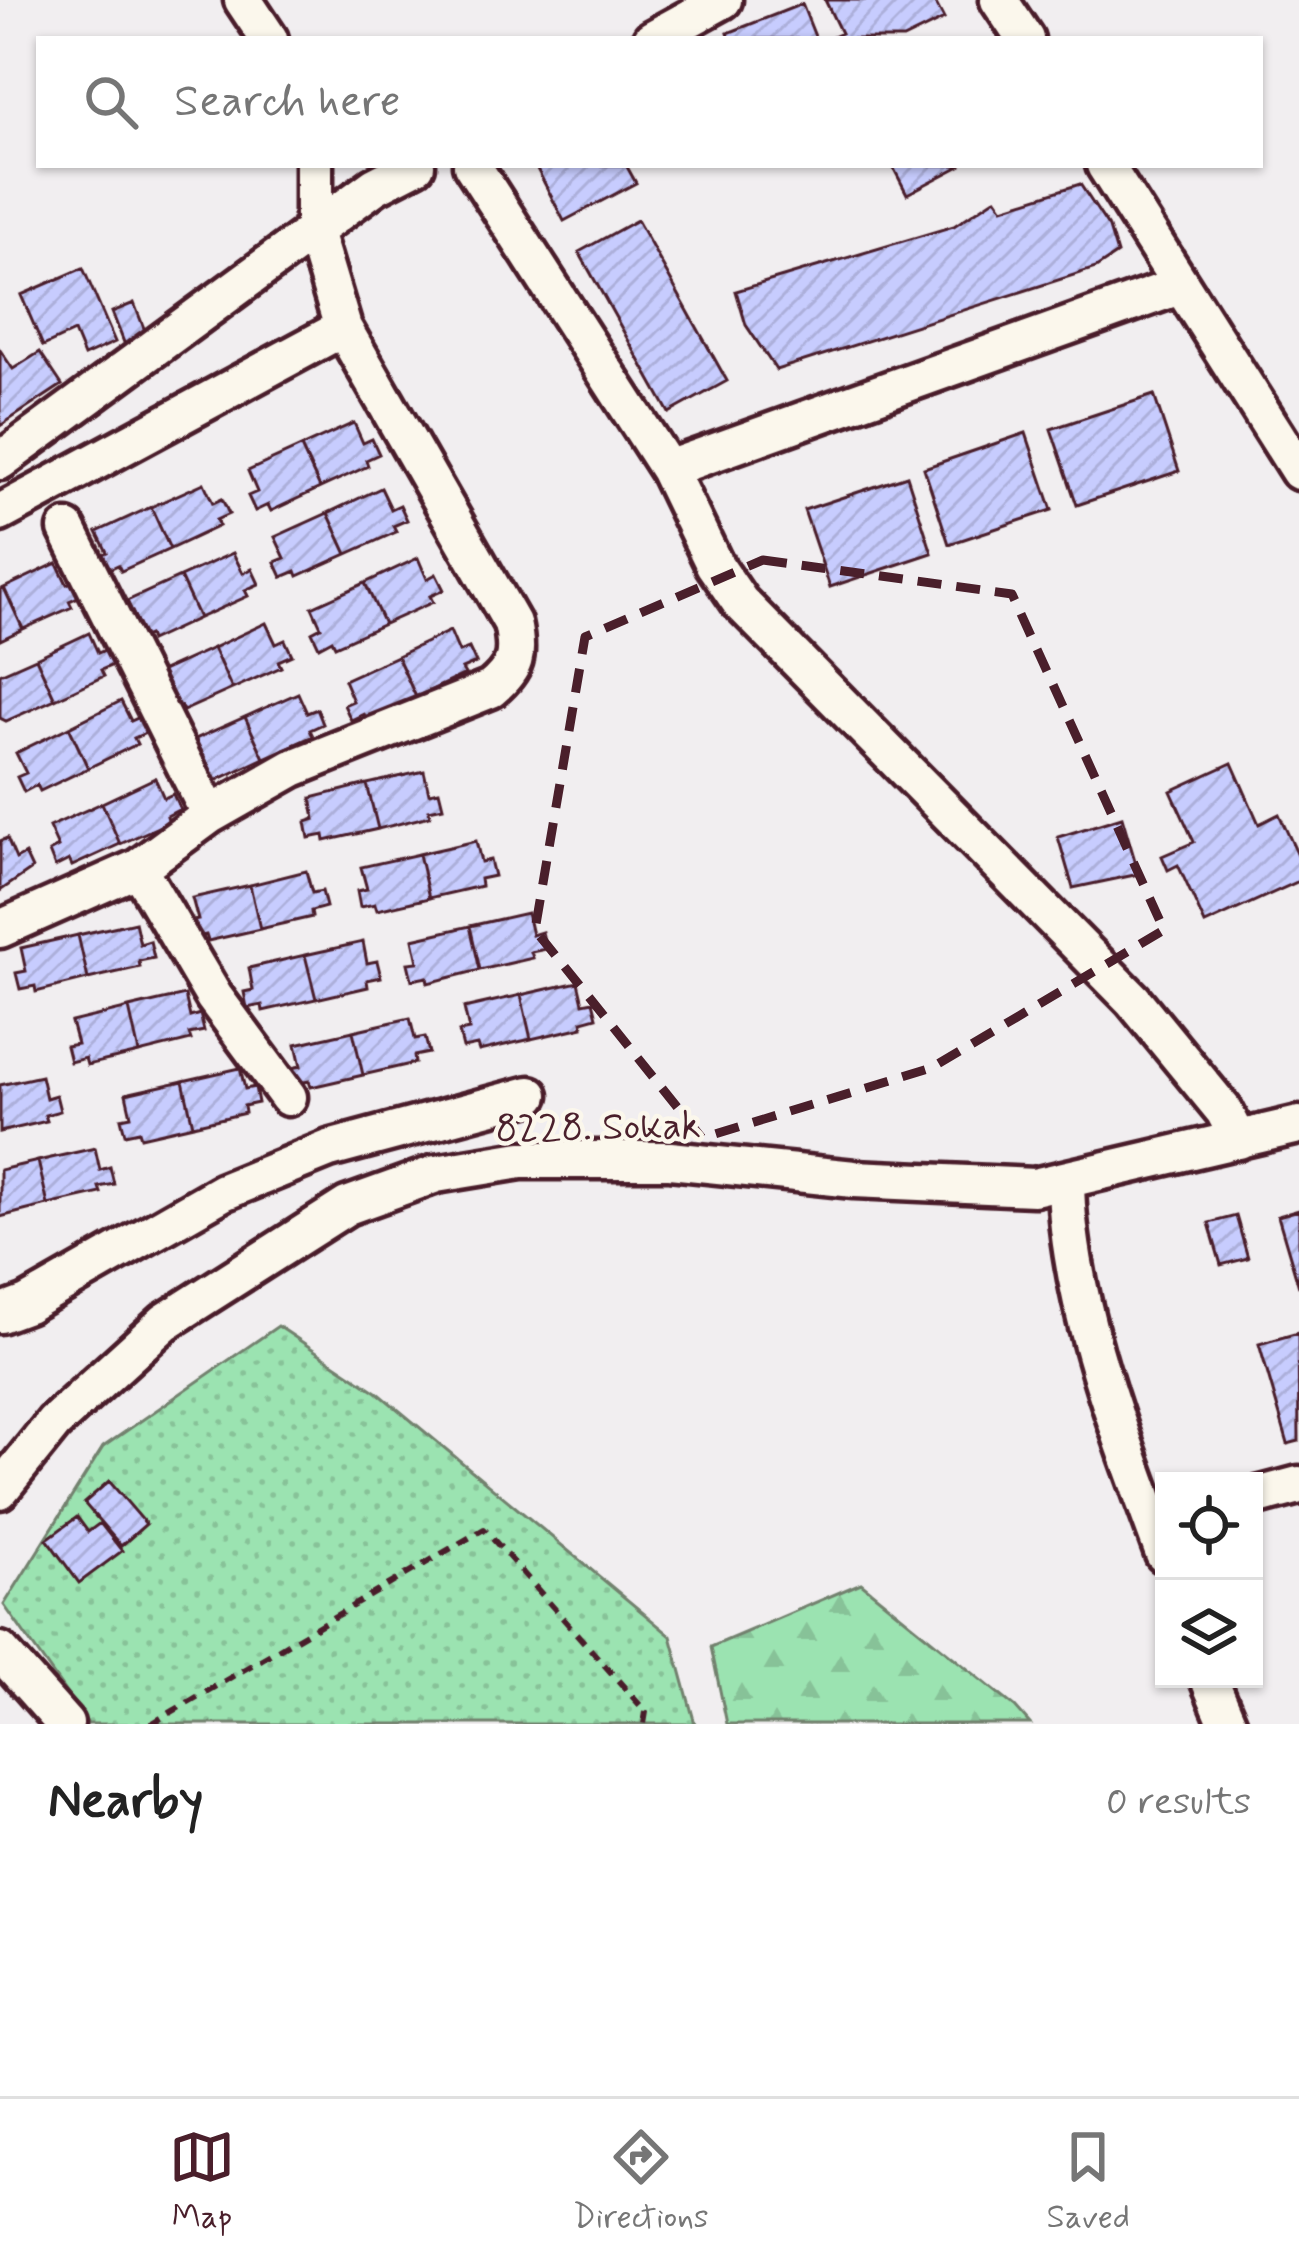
<!DOCTYPE html>
<style>
body{margin:0;font-family:Mynerve,sans-serif;background:#f2f2f2;color:#222}
.controls{position:absolute;right:36px;bottom:36px;display:grid;overflow:hidden;border-radius:0px;box-shadow:0 3px 9px #0004}
.controls button{width:108px;height:108px;display:grid;place-items:center;padding:0;border:0;border-bottom:3px solid #e0e0e0;background:#fff;color:#222;font:60px sans-serif}
.list{margin:0;padding:0;list-style:none}
h2{display:flex;justify-content:space-between;align-items:center;height:156px;margin:0;padding:0 48px;font-size:51px}
h2 small{font-size:39px;font-weight:400;color:#767676}
.icon{flex:none;width:66px;height:66px;fill:none;stroke:currentColor;stroke-width:2;stroke-linecap:round;stroke-linejoin:round}
.map{position:relative;flex:none;width:1299px;height:1724px;overflow:hidden}
.search{position:absolute;background:#fff;box-shadow:0 3px 9px #0004;left:36px;right:36px;top:36px;height:132px;display:flex;align-items:center;gap:30px;box-sizing:border-box;padding:0 42px;border-radius:0px;color:#767676;font-size:45px}
.sheet{height:372px;background:#fff}
nav{display:flex;justify-content:space-around;align-items:center;box-sizing:border-box;height:168px;border-top:3px solid #e0e0e0;background:#fff;font-size:33px;color:#767676}
nav a{display:grid;justify-items:center;gap:6px}
nav .on{color:#4a1f2b}
.map>svg:first-child{display:block}
.grass{fill:url(#grass-dots);stroke:#72816e;stroke-width:3}
.forest{fill:url(#forest-firs);stroke:#72816e;stroke-width:3}
.building{fill:url(#building-hatch);stroke:#4a1f2b;stroke-width:3}
.lines{fill:none;stroke-linecap:round;stroke-linejoin:round}
.minor-casing{stroke:#4a1f2b;stroke-width:45}
.path{stroke:#4a1f2b;stroke-width:6;stroke-dasharray:12 9;stroke-linecap:butt}
.minor{stroke:#fbf7ec;stroke-width:36}
.marked{fill:none;stroke:#4a1f2b;stroke-width:9;stroke-dasharray:24 15;stroke-linejoin:round}
.labels{text-anchor:middle;stroke-width:9;stroke-linejoin:round;paint-order:stroke}
.street-label{font-size:39px;fill:#4a1f2b;stroke:#fbf7ec}
</style>
<div class="map">
<svg width="1299" height="1724" viewBox="0 0 1299 1724">
<defs>
<pattern id="grass-dots" width="8" height="8" patternUnits="userSpaceOnUse" patternTransform="scale(3)"><rect width="8" height="8" fill="#9be3b1"/><path d="M2 2h.1M6 6h.1" fill="none" stroke="#87c298" stroke-width="1.8" stroke-linecap="round"/></pattern>
<pattern id="forest-firs" width="22" height="20" patternUnits="userSpaceOnUse" patternTransform="scale(3)"><rect width="22" height="20" fill="#9be3b1"/><path d="M5 1l3.5 6h-7zM16 11l3.5 6h-7z" fill="#87c298"/></pattern>
<pattern id="building-hatch" width="6" height="6" patternUnits="userSpaceOnUse" patternTransform="scale(3)"><rect width="6" height="6" fill="#c7ccfe"/><path d="M-1 1l2-2M0 6l6-6M5 7l2-2" fill="none" stroke="#acafda"/></pattern>
</defs>
<rect width="100%" height="100%" fill="#f1eef0"/>
<filter id="ink" filterUnits="userSpaceOnUse"><feTurbulence type="fractalNoise" baseFrequency=".00833" numOctaves="2"/><feDisplacementMap in="SourceGraphic" scale="24" xChannelSelector="R" yChannelSelector="G"/><feConvolveMatrix kernelMatrix="1 2 1 2 8 2 1 2 1" color-interpolation-filters="sRGB"/></filter>
<g filter="url(#ink)">
<path class="grass" d="M278,1326L377,1392L671,1636L695,1724H88L4,1605L103,1447Z"/>
<path class="forest" d="M861,1583L1015,1707L1030,1724H727L711,1647Z"/>
<path class="building" d="M825,0H934L944,19L903,39H828L841,33Z
M802,4L816,39H730L728,33Z
M535,165H626L636,183L564,221Z
M892,165H962L907,194Z
M1080,184L1109,228L1117,254L1096,268L776,370L746,325L736,291L954,226L996,198L1003,208Z
M637,220L727,381L669,413L579,252Z
M83,268L115,342L84,356L74,332L43,346L21,295Z
M134,303L147,336L125,345L112,312Z
M0,350L13,369L40,352L62,385L0,426Z
M1154,395L1179,471L1077,505L1051,429Z
M354,423L363,443L372,439L379,454L366,460L368,466L320,488L301,447Z
M1026,433L1052,510L949,544L924,468Z
M301,447L320,488L271,511L268,505L255,511L248,496L257,492L248,471Z
M907,476L932,553L830,587L804,510Z
M204,483L213,503L222,499L229,514L216,520L219,526L170,549L151,507Z
M381,488L391,509L400,505L407,520L393,526L396,532L347,554L328,513Z
M151,507L170,549L121,571L118,565L105,571L98,556L107,552L97,532Z
M328,513L347,554L298,576L296,571L282,577L275,562L285,558L275,537Z
M233,553L243,573L252,569L259,584L245,590L248,596L199,618L180,577Z
M418,558L427,579L436,574L444,590L430,596L433,602L384,624L365,583Z
M57,563L67,584L76,580L83,595L69,601L72,607L23,629L4,588Z
M180,577L199,618L150,641L148,635L134,641L127,626L137,622L127,601Z
M365,583L384,624L335,646L332,640L319,647L312,632L321,627L312,607Z
M4,588L23,629L0,640V590Z
M266,623L276,644L285,640L292,655L278,661L281,667L232,689L213,648Z
M450,631L459,652L469,648L476,663L462,669L465,674L416,697L397,656Z
M89,633L98,653L107,649L115,664L101,670L104,676L55,699L36,658Z
M213,648L232,689L183,711L181,706L167,712L160,697L169,692L160,672Z
M397,656L416,697L367,719L364,714L351,720L344,705L353,701L344,680Z
M36,658L55,699L6,721L0,718V674Z
M298,693L307,713L317,709L323,724L310,730L313,736L264,758L245,717Z
M121,701L131,721L140,717L148,732L134,738L137,744L88,768L69,727Z
M245,717L264,758L215,781L212,775L199,781L191,741Z
M69,727L88,768L40,791L37,785L24,792L17,777L26,773L16,753Z
M1232,763L1259,824L1279,814L1299,858V881L1205,924L1178,865L1168,870L1162,856L1194,842L1171,791Z
M424,771L429,793L439,791L443,807L429,810L430,816L378,829L367,784Z
M155,778L164,798L173,794L180,809L167,816L169,822L120,844L102,803Z
M367,784L378,829L325,841L324,835L309,838L306,822L315,819L311,798Z
M102,803L120,844L72,866L69,860L55,867L49,852L58,847L49,827Z
M1122,817L1139,874L1073,888L1058,837Z
M7,838L16,859L25,854L32,869L0,891V841Z
M476,841L481,862L490,860L494,876L480,879L481,886L429,898L419,854Z
M419,854L429,898L377,910L375,904L360,907L357,891L367,889L361,867Z
M306,871L312,893L322,891L326,907L311,911L312,917L260,929L250,885Z
M250,885L260,929L208,941L206,935L191,938L188,922L198,920L192,898Z
M527,913L532,935L542,932L546,949L531,952L533,958L480,970L470,926Z
M135,922L140,944L150,941L154,958L139,961L140,967L88,979L78,935Z
M470,926L480,970L428,983L427,977L412,980L408,963L418,962L413,939Z
M78,935L88,979L36,992L35,986L20,989L16,973L26,971L21,948Z
M363,942L367,963L377,961L381,977L367,980L368,987L316,999L305,955Z
M305,955L316,999L263,1011L262,1005L247,1008L244,992L253,990L249,968Z
M578,982L583,1003L593,1001L597,1017L582,1021L583,1027L531,1039L521,995Z
M185,995L190,1017L200,1014L204,1031L189,1034L191,1040L139,1053L129,1008Z
M521,995L531,1039L479,1051L477,1045L463,1048L459,1032L469,1030L464,1008Z
M129,1008L139,1053L87,1065L85,1058L70,1062L66,1046L77,1044L71,1022Z
M410,1018L415,1039L425,1037L429,1053L414,1056L415,1063L363,1075L353,1031Z
M353,1031L363,1075L311,1087L309,1081L294,1084L291,1068L301,1066L296,1044Z
M240,1068L245,1089L255,1087L258,1103L244,1106L245,1113L193,1125L183,1081Z
M41,1076L46,1098L56,1095L60,1111L45,1115L47,1121L0,1132V1085Z
M183,1081L193,1125L141,1137L139,1131L125,1134L121,1118L131,1116L126,1094Z
M95,1148L100,1170L110,1167L114,1184L99,1187L101,1193L48,1205L38,1161Z
M38,1161L48,1205L0,1217V1170Z
M1299,1210V1287L1278,1216Z
M1236,1216L1248,1258L1221,1265L1209,1223Z
M1298,1333L1299,1441L1288,1444L1259,1344Z
M109,1481L146,1524L121,1546L84,1503Z
M77,1517L88,1532L100,1523L122,1551L79,1583L47,1539Z"/>
<g class="lines">
<defs>
<path id="minor" d="M243,0L269,39
M999,0L1025,39
M652,39L723,0
M472,165L668,469L1179,286
M1105,165L1299,471
M0,461L375,186L416,165
M668,469L714,564L740,602L1133,1000L1224,1111L1239,1140
M0,513L343,328
M67,529L210,815
M138,868L214,997L288,1097
M0,929L138,868L210,815L293,768L491,689C516,668 519,655 512,623L343,328L314,231V165
M1066,1181C1067,1301 1123,1441 1164,1554
M0,1314L27,1304L223,1192L329,1149L530,1095
M0,1490L54,1423L165,1322L347,1206L436,1174L521,1160H670L854,1179L1034,1187L1299,1125
M1254,1497L1299,1485
M0,1651L65,1724
M1209,1679L1228,1724"/>
</defs>
<use href="#minor" class="minor-casing"/>
<path class="path" d="M151,1724L484,1529L646,1712L644,1724"/>
<use href="#minor" class="minor"/>
</g>
</g>
<path class="marked" d="M763,560L1012,594L1164,930L931,1068L702,1138L535,930L585,637Z"/>
<g class="labels">
<g class="street-label">
<text transform="translate(598 1125) rotate(-1)" y="14">8228. Sokak</text>
</g>
</g>
</svg>
<div class="controls">
<button><svg class="icon" aria-label="locate" viewBox="0 0 24 24"><circle cx="12" cy="12" r="6"/><path d="M12 2v4M12 18v4M2 12h4M18 12h4"/></svg></button>
<button><svg class="icon" aria-label="layers" viewBox="0 0 24 24"><path d="M12 4l9 5-9 5-9-5zM3 14l9 5 9-5"/></svg></button>
</div>
<div class="search"><svg class="icon" aria-label="search" viewBox="0 0 24 24"><circle cx="10" cy="10" r="6"/><path d="M15 15l6 6"/></svg>Search here</div>
</div>
<section class="sheet">
<h2>Nearby<small>0 results</small></h2>
<ul class="list">
</ul>
</section>
<nav>
<a class="on"><svg class="icon" aria-label="map" viewBox="0 0 24 24"><path d="M3 6l6-2 6 2 6-2v14l-6 2-6-2-6 2zM9 4v14M15 6v14"/></svg>Map</a>
<a><svg class="icon" aria-label="directions" viewBox="0 0 24 24"><path d="M12 3l9 9-9 9-9-9zM9 14v-3h6M13 9l2 2-2 2"/></svg>Directions</a>
<a><svg class="icon" aria-label="saved" viewBox="0 0 24 24"><path d="M7 4h10v16l-5-4-5 4z"/></svg>Saved</a>
</nav>
